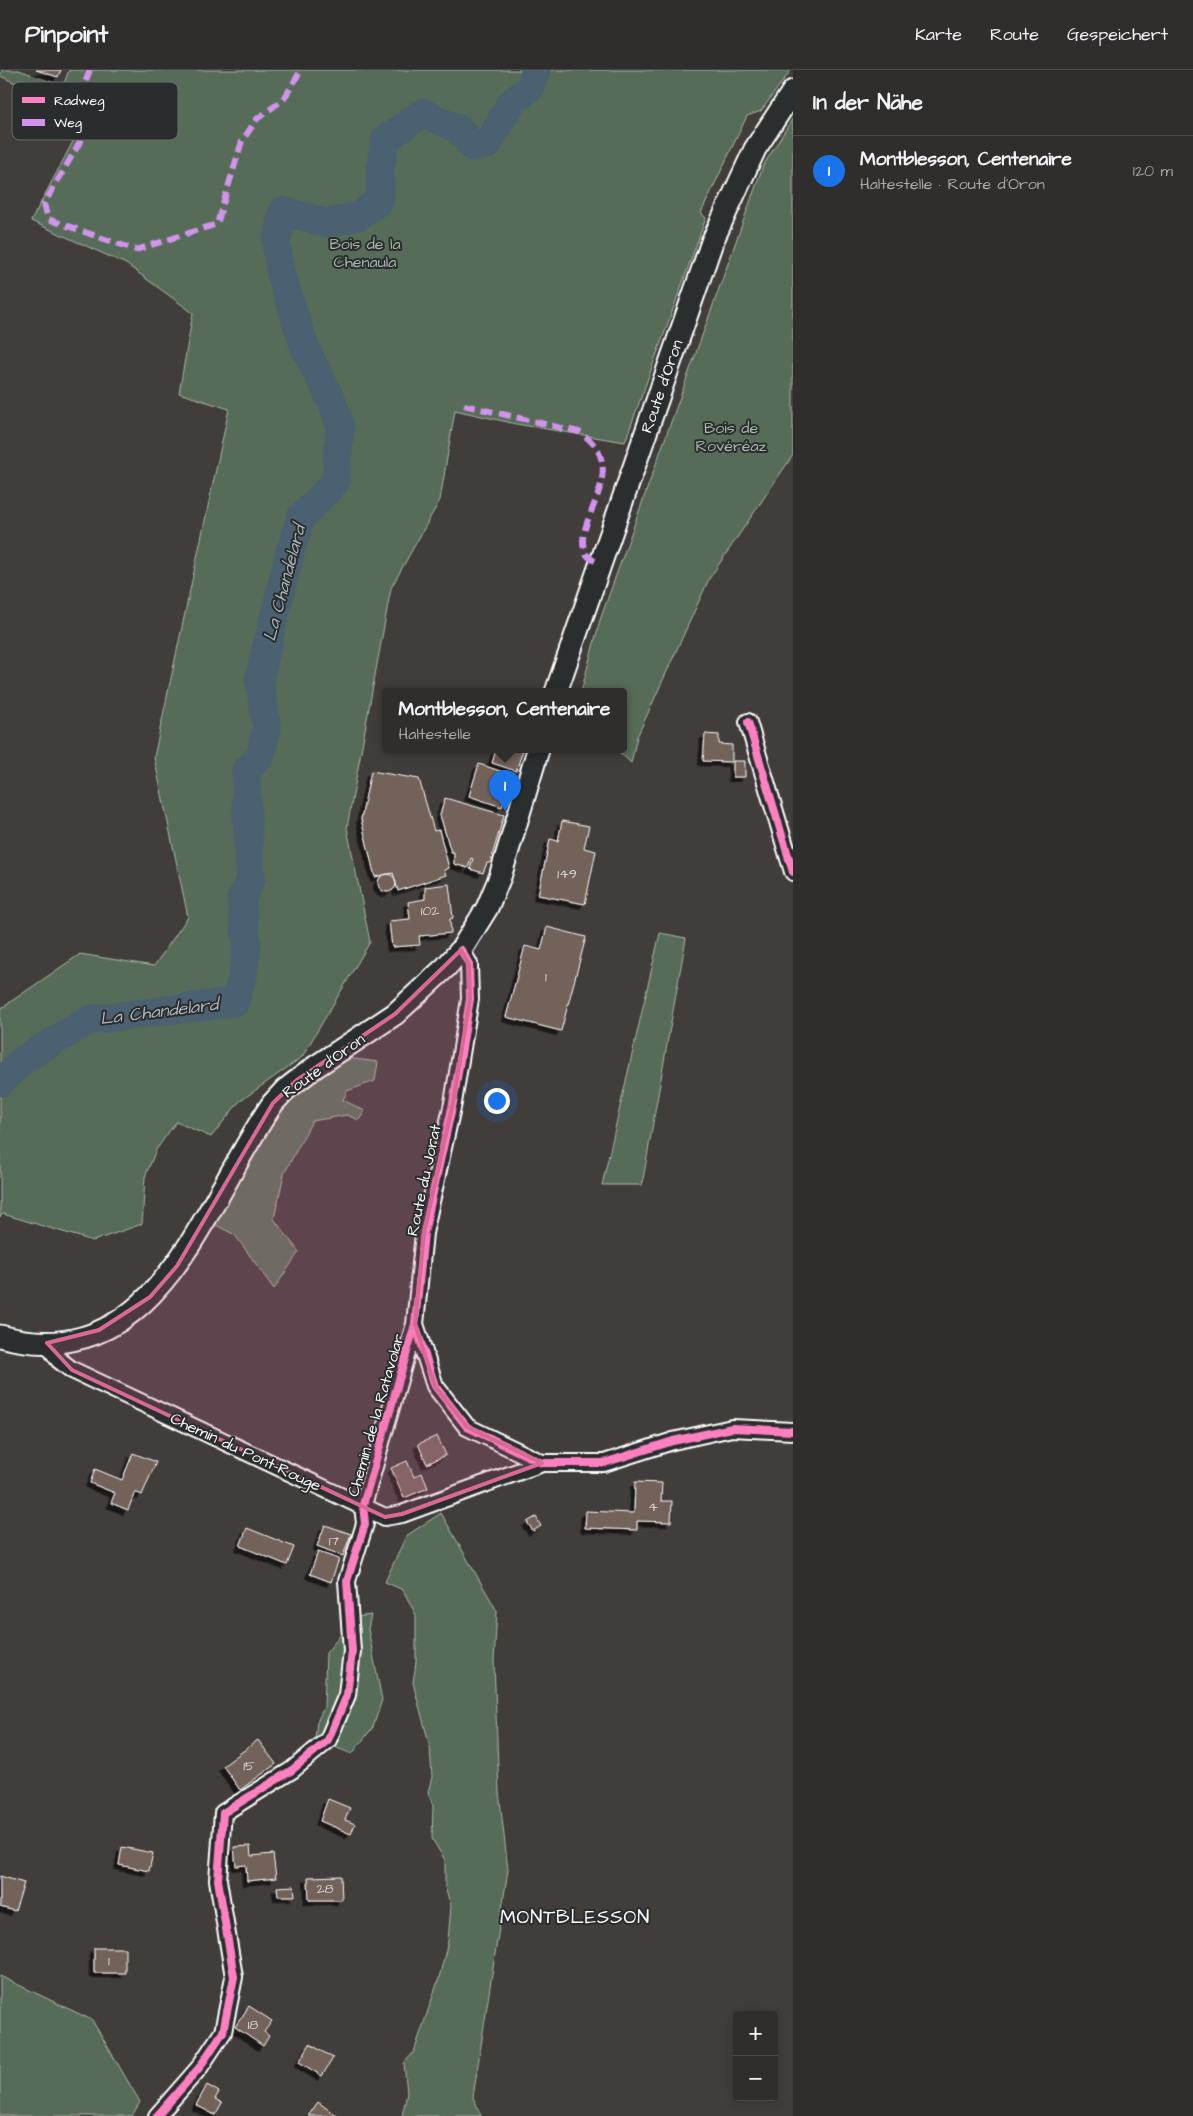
<!DOCTYPE html>
<html lang="de">
<meta charset="utf-8">
<style>
body{margin:0;font-family:"Architects Daughter",sans-serif;background:#3c3a38;color:#f1f3f6}
.controls{position:absolute;right:15px;bottom:15px;display:grid;overflow:hidden;border-radius:5px;box-shadow:0 2px 8px #0003}
.controls button{width:45px;height:45px;display:grid;place-items:center;padding:0;border:0;border-bottom:1px solid #4b4a48;background:#302e2c;color:#f1f3f6;font:25px sans-serif}
.you{position:absolute;left:496px;top:1030px;width:18px;height:18px;margin:-12px;border:4px solid #fff;border-radius:50%;background:#1a73e8;box-shadow:0 0 0 8px #1a73e833}
.badge{display:grid;place-items:center;width:32px;height:32px;border-radius:50%;background:#1a73e8;color:#fff;font-size:16px;font-weight:700}
.pin{position:absolute;translate:-50% -41px;filter:drop-shadow(0 1px 2px #0008)}
.pin::after{content:'';position:absolute;top:26px;width:18px;height:15px;background:inherit;clip-path:polygon(0 0,100% 0,50% 100%)}
.popup{position:absolute;left:382px;top:618px;width:245px;height:65px;box-sizing:border-box;display:grid;place-content:center;border-radius:5px;background:#302e2c;filter:drop-shadow(0 1px 4px #0005);font-size:16px;white-space:nowrap;color:#a8a8a9}
.popup b{font-size:19px;color:#f1f3f6}
.popup::after{content:'';position:absolute;left:50%;top:100%;margin-left:-10px;border:10px solid transparent;border-top-color:#302e2c}
.list{margin:0;padding:0;list-style:none}
h2{display:flex;justify-content:space-between;align-items:center;height:65px;margin:0;padding:0 20px;font-size:21px}
h2 small{font-size:16px;font-weight:400;color:#a8a8a9}
.list li{display:grid;grid-template-columns:32px 1fr auto;gap:15px;align-items:center;box-sizing:border-box;height:70px;padding:0 20px;border-top:1px solid #4b4a48}
.list b{display:block;font-size:19px;white-space:nowrap}
.list p{margin:0;font-size:16px;white-space:nowrap;color:#a8a8a9}
.list em{font-size:16px;font-style:normal;color:#a8a8a9}
.map{position:relative;flex:none;width:793px;height:2046px;overflow:hidden}
header{display:flex;align-items:center;gap:30px;box-sizing:border-box;height:70px;padding:0 25px;background:#302e2c;border-bottom:1px solid #4b4a48}
header strong{font-size:24px}
nav{display:flex;gap:28px;margin-inline-start:auto;font-size:18px}
main{display:flex}
aside{flex:1;background:#302e2c}
.map>svg:first-child{display:block}
.green{fill:#566c58;stroke:#aab6ac}
.lines{fill:none;stroke-linecap:round;stroke-linejoin:round}
.river{stroke:#4c606f;stroke-width:29}
.building{fill:#72625a;stroke:#fff;filter:url(#shadow)}
.minor-casing{stroke:#fff;stroke-width:20}
.major-casing{stroke:#fff;stroke-width:25}
.minor{stroke:#2a2d2e;stroke-width:16}
.major{stroke:#2a2d2e;stroke-width:21}
.quiet{stroke:#d193ec;stroke-width:6;stroke-dasharray:12 6;stroke-linecap:butt}
.cycleway-casing{stroke:#2a2d2e;stroke-width:11}
.cycleway{stroke:#ff80c0;stroke-width:8}
.marked{fill:#d76994;fill-opacity:0.2;stroke:#d76994;stroke-width:4;stroke-linejoin:round}
.labels{text-anchor:middle;stroke-width:4;stroke-linejoin:round;paint-order:stroke}
.number-label{font-size:14px;fill:#dcd8d6}
.park-label{font-size:16px;fill:#aab6ac;stroke:#2a2d2e}
.street-label{font-size:16px;fill:#fff;stroke:#2a2d2e}
.water-label{font-size:18px;font-style:italic;fill:#aeb7be;stroke:#2a2d2e}
.quarter-label{font-size:19px;letter-spacing:1px;fill:#fff;stroke:#2a2d2e}
.key{fill:#2a2d2e;stroke:#6a6c6d;stroke-width:1}
.key-label{font-size:14px;fill:#fff}
</style>
<header>
<strong>Pinpoint</strong>
<nav><a>Karte</a><a>Route</a><a>Gespeichert</a></nav>
</header>
<main>
<div class="map">
<svg width="793" height="2046" viewBox="0 0 793 2046">
<defs>
<filter id="shadow"><feDropShadow dx="-4.5" dy="4.5" stdDeviation="0" flood-color="#0009"/></filter>
</defs>
<rect width="100%" height="100%" fill="#403d3b"/>
<filter id="ink" filterUnits="userSpaceOnUse"><feTurbulence type="fractalNoise" baseFrequency=".02" numOctaves="2"/><feDisplacementMap in="SourceGraphic" scale="10" xChannelSelector="R" yChannelSelector="G"/><feConvolveMatrix kernelMatrix="1 2 1 2 8 2 1 2 1" color-interpolation-filters="sRGB"/></filter>
<g filter="url(#ink)">
<path class="green" d="M2,0H19L63,16L69,0H791L761,41L747,46L701,143L706,148L625,372L516,354L455,340L440,430L391,518L347,758L370,872L302,987L239,1032L211,1067L176,1052L156,1080L145,1107L142,1154L93,1171L3,1144L0,1147V939L80,884L154,896L188,847L154,687L229,339L179,323L193,243L126,194L31,151L87,45L0,6Z
M793,48V385L709,509L637,667L631,693L617,680H624V622H581L600,550L763,96Z
M660,863L686,868L642,1115H602Z
M347,988L378,992L375,1011L347,1021L343,1030L365,1041L359,1050L347,1045L312,1051L284,1104L274,1149L299,1182L274,1219L235,1165L214,1154C239,1112 261,1062 294,1025C308,1009 329,999 347,988Z
M441,1443L497,1541L494,1591L499,1722L508,1800L473,2027L481,2046H402L407,2023L404,1993L414,1982L439,1908L448,1871L451,1836L445,1817V1790L432,1769L433,1736L428,1722L432,1707L430,1677L413,1613L416,1592V1545L403,1520L385,1512L406,1466Z
M371,1545L368,1559L382,1630L373,1657L352,1684L315,1669L317,1652L324,1637L326,1583L355,1547Z
M0,1906L92,1950L140,2032L132,2046H0Z"/>
<g class="lines">
<path class="river" d="M0,1012L23,990L89,950L235,932L243,905L247,876L241,829L251,809L247,753L246,701L261,685L267,657L259,609L290,482L301,447L336,411L340,356L333,334L305,278L281,204L276,173L283,141L327,153L359,146L380,130V100L385,70L422,43L459,59L473,77L487,75L510,34L530,18L536,0"/>
</g>
<path class="building" d="M36,0H61L58,7Z
M705,664L719,665V674L732,675V692L703,691Z
M496,680H523L516,701L492,693Z
M733,691H745V707H733Z
M479,694L512,705L502,737L469,726Z
M371,701L419,709L434,761L439,760L449,798L444,800L446,805L398,821L393,803L375,807L361,749Z
M445,728L504,745L490,793H487L483,803L470,799L473,789L471,788L468,798L454,794V782H451L440,745Z
M562,751L589,756L584,778L596,781L585,834L538,825L550,769L558,771Z
M378 813a9 9 0 1 1 18 0a9 9 0 1 1-18 0Z
M449,814L453,848L450,849L451,863L419,866L420,875L392,877L389,851L410,849L408,832L425,829V817Z
M547,857L586,867L561,961L506,947L525,876L541,880Z
M437,1366L446,1385L427,1394L418,1374Z
M133,1383L156,1392L142,1425L135,1422L128,1440L111,1433L115,1423L90,1413L95,1399L122,1410Z
M407,1391L414,1407L422,1403L428,1418L404,1428L391,1398Z
M635,1412L662,1413L661,1431H672L671,1452L637,1451V1460L585,1458L586,1441L634,1443Z
M536,1447L541,1456L533,1461L527,1452Z
M325,1455L351,1464L343,1486L317,1476Z
M247,1458L294,1477L287,1495L240,1476Z
M318,1482L339,1489L331,1512L310,1504Z
M258,1670L276,1694L240,1720L223,1696Z
M328,1729L350,1738L345,1750L355,1754L351,1764L320,1751Z
M250,1776L251,1786L273,1784L276,1808L247,1811L246,1795L236,1796L234,1777Z
M122,1777L153,1783L149,1801L119,1795Z
M0,1806L24,1813L15,1841L0,1837Z
M341,1806L342,1830H309L308,1807Z
M294,1816L295,1826H278L277,1817Z
M94,1878H125V1903H94Z
M249,1936L272,1951L264,1962L269,1966L263,1976L235,1957Z
M310,1974L333,1988L322,2006L299,1992Z
M207,2015L219,2022L215,2029L222,2033L215,2045L196,2035Z
M318,2032L337,2046H308Z"/>
<g class="lines">
<defs>
<path id="minor" d="M748,652L793,802
M461,880L469,894L470,929L453,1033L424,1163L415,1254L435,1316L467,1357L542,1393H604L673,1371L732,1358L793,1361
M47,1273L59,1290L72,1300L385,1447L402,1444L542,1393
M157,2046L199,1998L223,1962L234,1907L218,1810L223,1743L292,1700L328,1670L347,1625L352,1581L347,1511L365,1454L363,1435L415,1254"/>
<path id="major" d="M556,622L712,172L755,79L793,21
M0,1266C158,1309 204,1131 273,1033L285,1020L315,997L395,944L446,897L461,880L487,838L500,807L538,680"/>
</defs>
<use href="#minor" class="minor-casing"/>
<use href="#major" class="major-casing"/>
<use href="#minor" class="minor"/>
<use href="#major" class="major"/>
<path class="quiet" d="M90,0L81,23L80,72L44,134L48,149L136,180L217,154L242,71L257,49L284,29L301,0
M464,335L579,362C638,399 566,455 587,485C590,489 595,491 600,493"/>
<defs>
<path id="cycleway" d="M748,652L793,802
M461,880L469,894L470,929L453,1033L424,1163L415,1254L435,1316L467,1357L542,1393H604L673,1371L732,1358L793,1361
M157,2046L199,1998L223,1962L234,1907L218,1810L223,1743L292,1700L328,1670L347,1625L352,1581L347,1511L365,1454L363,1435L415,1254"/>
</defs>
<use href="#cycleway" class="cycleway-casing"/>
<use href="#cycleway" class="cycleway"/>
</g>
</g>
<path class="marked" d="M461,880L469,894L470,929L453,1033L424,1163L415,1254L435,1316L467,1357L542,1393L402,1444L385,1447L72,1300L47,1273L99,1260L150,1227L177,1196L273,1033L297,1010L395,944Z"/>
<g class="labels">
<g class="number-label">
<text x="567" y="808">149</text>
<text x="430" y="845">102</text>
<text x="546" y="911">1</text>
<text x="653" y="1441">4</text>
<text x="334" y="1475">17</text>
<text x="249" y="1700">15</text>
<text x="325" y="1823">28</text>
<text x="109" y="1895">1</text>
<text x="253" y="1959">18</text>
</g>
<g class="park-label">
<text x="365" y="179">Bois de la<tspan x="365" dy="18">Chenaula</tspan></text>
<text x="731" y="363">Bois de<tspan x="731" dy="18">Rovéréaz</tspan></text>
</g>
<g class="street-label">
<text transform="translate(661 316) rotate(-71)" y="6">Route d'Oron</text>
<text transform="translate(323 995) rotate(-36)" y="6">Route d'Oron</text>
<text transform="translate(423 1110) rotate(-78)" y="6">Route du Jorat</text>
<text transform="translate(375 1345) rotate(-74)" y="6">Chemin de la Ratavolar</text>
<text transform="translate(246 1381) rotate(25)" y="6">Chemin du Pont-Rouge</text>
</g>
<g class="water-label">
<text transform="translate(284 513) rotate(-75)" y="6">La Chandelard</text>
<text transform="translate(159 941) rotate(-7)" y="6">La Chandelard</text>
</g>
<g class="quarter-label">
<text x="575" y="1853">MONTBLESSON</text>
</g>
</g>
<rect x="12" y="12" width="166" height="58" rx="8" class="key"/>
<rect x="22" y="27" width="23" height="6" fill="#ff80c0"/>
<rect x="22" y="49" width="23" height="7" fill="#d193ec"/>
<g class="key-label">
<text x="54" y="35">Radweg</text>
<text x="54" y="57">Weg</text>
</g>
</svg>
<div class="controls">
<button>+</button>
<button>−</button>
</div>
<div class="you"></div>
<div class="pin badge" style="left:505px;top:741px">1</div>
<div class="popup"><b>Montblesson, Centenaire</b>Haltestelle</div>
</div>
<aside>
<h2>In der Nähe<small></small></h2>
<ul class="list">
<li><span class="badge">1</span><div><b>Montblesson, Centenaire</b><p>Haltestelle · Route d'Oron</p></div><em>120 m</em></li>
</ul>
</aside>
</main>
